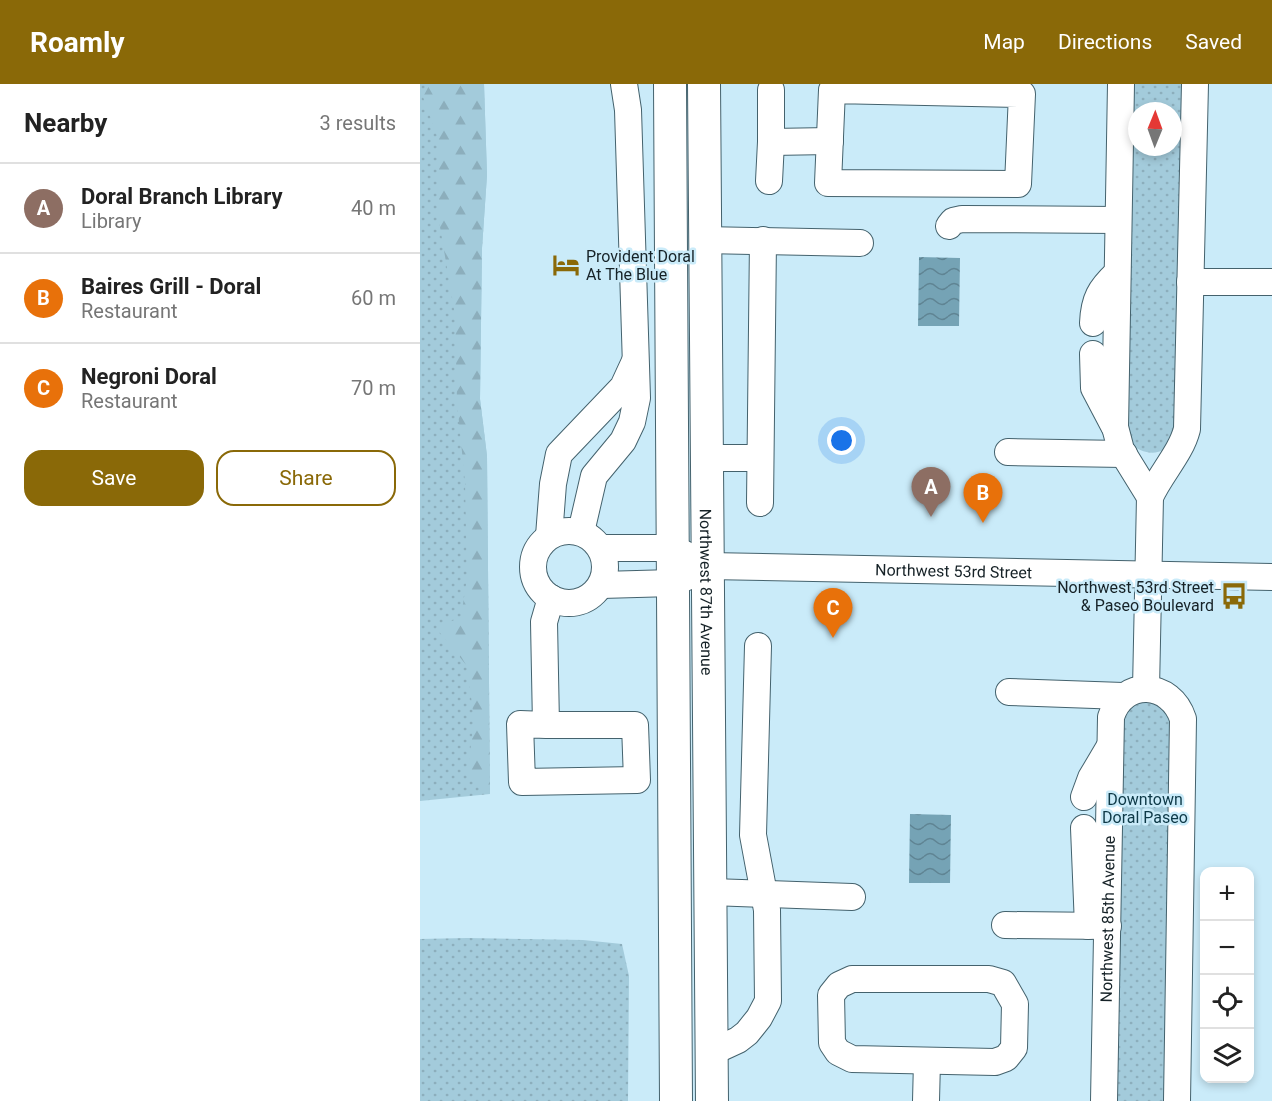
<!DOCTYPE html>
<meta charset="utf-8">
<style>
body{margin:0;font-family:Roboto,sans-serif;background:#f6f6f6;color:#222}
.controls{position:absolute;right:18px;bottom:18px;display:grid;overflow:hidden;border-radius:12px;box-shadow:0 3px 9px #0003}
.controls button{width:54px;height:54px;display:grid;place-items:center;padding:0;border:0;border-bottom:2px solid #e0e0e0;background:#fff;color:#222;font:30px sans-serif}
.compass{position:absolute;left:708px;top:18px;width:54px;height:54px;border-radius:50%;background:#fff;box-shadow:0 3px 9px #0003;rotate:1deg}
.you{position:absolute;left:422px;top:357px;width:21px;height:21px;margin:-15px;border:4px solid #fff;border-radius:50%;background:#1a73e8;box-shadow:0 0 0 9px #1a73e833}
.badge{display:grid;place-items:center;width:39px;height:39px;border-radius:50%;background:#8a6908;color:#fff;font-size:20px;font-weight:700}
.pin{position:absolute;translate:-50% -50px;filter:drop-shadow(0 2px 3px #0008)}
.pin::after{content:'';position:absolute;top:32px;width:21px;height:18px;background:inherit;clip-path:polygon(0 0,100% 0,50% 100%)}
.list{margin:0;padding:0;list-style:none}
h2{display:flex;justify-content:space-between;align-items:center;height:78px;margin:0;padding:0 24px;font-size:26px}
h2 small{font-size:20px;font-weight:400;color:#767676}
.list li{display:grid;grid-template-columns:39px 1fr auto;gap:18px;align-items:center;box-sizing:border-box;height:90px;padding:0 24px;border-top:2px solid #e0e0e0}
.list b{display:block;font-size:22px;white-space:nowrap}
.list p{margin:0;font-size:20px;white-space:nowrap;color:#767676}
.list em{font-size:20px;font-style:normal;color:#767676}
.actions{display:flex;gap:12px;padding:18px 24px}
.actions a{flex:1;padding:14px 0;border:2px solid #8a6908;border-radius:18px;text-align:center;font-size:21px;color:#8a6908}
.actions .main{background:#8a6908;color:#fff}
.icon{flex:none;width:33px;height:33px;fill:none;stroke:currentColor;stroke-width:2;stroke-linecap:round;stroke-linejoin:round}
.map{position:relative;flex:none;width:852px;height:1017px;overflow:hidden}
header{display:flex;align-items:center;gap:36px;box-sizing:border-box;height:84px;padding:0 30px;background:#8a6908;color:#fff}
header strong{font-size:28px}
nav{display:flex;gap:33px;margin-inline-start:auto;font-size:21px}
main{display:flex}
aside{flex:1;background:#fff}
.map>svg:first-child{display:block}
.grass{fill:url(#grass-dots);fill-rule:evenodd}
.forest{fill:url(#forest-firs)}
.water{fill:url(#water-waves)}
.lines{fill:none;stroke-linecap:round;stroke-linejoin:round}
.minor-casing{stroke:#44626d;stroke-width:28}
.major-casing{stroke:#44626d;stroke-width:34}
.minor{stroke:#fff;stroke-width:26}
.major{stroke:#fff;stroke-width:32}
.labels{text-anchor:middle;stroke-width:5;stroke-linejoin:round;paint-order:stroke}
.poi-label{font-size:16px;fill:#162227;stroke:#caebf9;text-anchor:start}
.street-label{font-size:16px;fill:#162227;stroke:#caebf9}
.park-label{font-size:16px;fill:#0e3947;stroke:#caebf9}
</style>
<header>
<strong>Roamly</strong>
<nav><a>Map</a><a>Directions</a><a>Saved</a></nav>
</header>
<main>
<aside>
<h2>Nearby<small>3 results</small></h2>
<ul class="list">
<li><span class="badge" style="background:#8d6e63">A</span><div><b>Doral Branch Library</b><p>Library</p></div><em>40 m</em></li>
<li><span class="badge" style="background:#e8710a">B</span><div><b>Baires Grill - Doral</b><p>Restaurant</p></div><em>60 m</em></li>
<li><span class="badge" style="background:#e8710a">C</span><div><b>Negroni Doral</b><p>Restaurant</p></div><em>70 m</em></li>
</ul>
<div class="actions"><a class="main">Save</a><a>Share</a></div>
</aside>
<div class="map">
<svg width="852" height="1017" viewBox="0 0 852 1017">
<defs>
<pattern id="grass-dots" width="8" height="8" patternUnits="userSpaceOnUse" patternTransform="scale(1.5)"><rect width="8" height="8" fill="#a3cbdb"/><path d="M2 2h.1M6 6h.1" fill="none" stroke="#8caebc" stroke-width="1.8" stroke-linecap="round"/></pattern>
<pattern id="forest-firs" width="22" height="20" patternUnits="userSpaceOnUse" patternTransform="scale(1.5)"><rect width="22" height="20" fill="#a3cbdb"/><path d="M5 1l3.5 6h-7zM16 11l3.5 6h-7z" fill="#8caebc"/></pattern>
<pattern id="water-waves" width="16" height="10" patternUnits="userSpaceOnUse" patternTransform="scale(1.5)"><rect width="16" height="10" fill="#75a3b5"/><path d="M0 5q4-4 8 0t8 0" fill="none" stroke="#5f8493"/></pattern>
</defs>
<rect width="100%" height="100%" fill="#caebf9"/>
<path class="grass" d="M0,0H64L67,91L62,164L60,315L67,372L70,710L0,717Z
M706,0H766L760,345C755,351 750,361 745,365C729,375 711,363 702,351ZM717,27H753V63H717Z
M718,613L751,624L750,1017H690L696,634Z
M47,854L163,856L202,860L209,892L208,1017H0V855Z"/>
<path class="forest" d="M10,0H64L67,91L62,164L60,315L67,372L70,710L47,693L54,636L47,582L16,544L41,533L47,494L45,398L37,318L35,231L19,137V57L3,13Z"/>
<path class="water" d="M499,173L540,174L539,242H498Z
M490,730L531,731L530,799H489Z"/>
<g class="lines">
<defs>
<g id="minor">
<path d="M701,0L695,343L701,366L730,413"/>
<path d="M351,6V58L410,57"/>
<path d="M412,6L602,10L598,100L408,99Z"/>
<path d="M349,97L351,58"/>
<path d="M529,142L533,137L542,135L698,136"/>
<path d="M284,156L440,159"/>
<path d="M770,198H852"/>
<path d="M673,239C674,215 680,205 697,189"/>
<path d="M673,270L674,304L694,342"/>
<path d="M588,368L704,370"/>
<path d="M285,374H340"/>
<path d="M340,419L343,156"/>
<circle cx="149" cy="483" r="36"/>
<path d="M161,448L174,392L203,357L212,338L217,314L208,26L204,0"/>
<path d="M129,452L133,400L139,370L203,303L215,277"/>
<path id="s1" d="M181,464H253L288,482L852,493"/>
<path d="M181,501L253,499L269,492"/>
<path d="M726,605L730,413C741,389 761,369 767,345L775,0"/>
<path d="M589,608L703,612"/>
<path d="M126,641L100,640L102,698L217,696L215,641H126L124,538L131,514"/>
<path d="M664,713L671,694L690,662"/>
<path d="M664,744L668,842"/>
<path d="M291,808L432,813"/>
<path d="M585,841L688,842"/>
<path d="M432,895H569L583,899L595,920L594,964L586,974L575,978L432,975L418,968L412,959L411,911L419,901Z"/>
<path d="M292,968L318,956L327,949L339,934L348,917L347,826L333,751L338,562"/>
<path d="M506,1017L507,977"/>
<path id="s2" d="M684,1017L691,633C703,594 751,597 763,635L757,1017"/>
</g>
<g id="major">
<path d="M250,0L256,1017"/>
<path id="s3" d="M284,0C284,339 288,678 292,1017"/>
</g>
</defs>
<use href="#minor" class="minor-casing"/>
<use href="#major" class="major-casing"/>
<use href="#minor" class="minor"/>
<use href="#major" class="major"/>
</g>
<defs>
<symbol id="hotel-bare" viewBox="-9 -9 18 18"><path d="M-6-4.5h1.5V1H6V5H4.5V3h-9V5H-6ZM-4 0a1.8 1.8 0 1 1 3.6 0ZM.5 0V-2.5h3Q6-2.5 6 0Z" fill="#8a6908" stroke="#caebf9" stroke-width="2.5" paint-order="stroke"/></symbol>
<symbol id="bus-bare" viewBox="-9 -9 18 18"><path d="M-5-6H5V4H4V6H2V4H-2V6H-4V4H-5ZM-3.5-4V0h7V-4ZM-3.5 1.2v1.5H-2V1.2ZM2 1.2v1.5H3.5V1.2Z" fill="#8a6908" stroke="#caebf9" stroke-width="2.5" paint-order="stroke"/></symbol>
</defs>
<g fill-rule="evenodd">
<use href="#hotel-bare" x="127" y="162" width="38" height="38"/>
<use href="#bus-bare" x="795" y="493" width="38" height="38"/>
</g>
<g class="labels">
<g class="poi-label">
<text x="166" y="178">Provident Doral<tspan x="166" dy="18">At The Blue</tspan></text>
<text x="794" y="509" text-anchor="end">Northwest 53rd Street<tspan x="794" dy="18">&amp; Paseo Boulevard</tspan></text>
</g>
<g class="street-label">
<text dy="6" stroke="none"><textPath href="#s1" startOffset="357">Northwest 53rd Street</textPath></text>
<text dy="6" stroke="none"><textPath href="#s3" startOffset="508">Northwest 87th Avenue</textPath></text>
<text dy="6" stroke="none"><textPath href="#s2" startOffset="182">Northwest 85th Avenue</textPath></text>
</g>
<g class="park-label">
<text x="725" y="721">Downtown<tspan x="725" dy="18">Doral Paseo</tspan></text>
</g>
</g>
</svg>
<div class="controls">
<button>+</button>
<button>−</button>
<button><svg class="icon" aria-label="locate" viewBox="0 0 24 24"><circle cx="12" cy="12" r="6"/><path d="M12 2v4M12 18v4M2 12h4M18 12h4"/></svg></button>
<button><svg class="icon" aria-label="layers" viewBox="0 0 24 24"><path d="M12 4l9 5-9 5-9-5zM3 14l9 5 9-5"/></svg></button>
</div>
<svg class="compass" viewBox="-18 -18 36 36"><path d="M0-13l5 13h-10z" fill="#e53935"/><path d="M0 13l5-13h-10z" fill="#767676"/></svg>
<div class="you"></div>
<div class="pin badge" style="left:511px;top:433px;background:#8d6e63">A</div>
<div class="pin badge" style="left:563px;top:439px;background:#e8710a">B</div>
<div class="pin badge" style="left:413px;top:554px;background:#e8710a">C</div>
</div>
</main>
